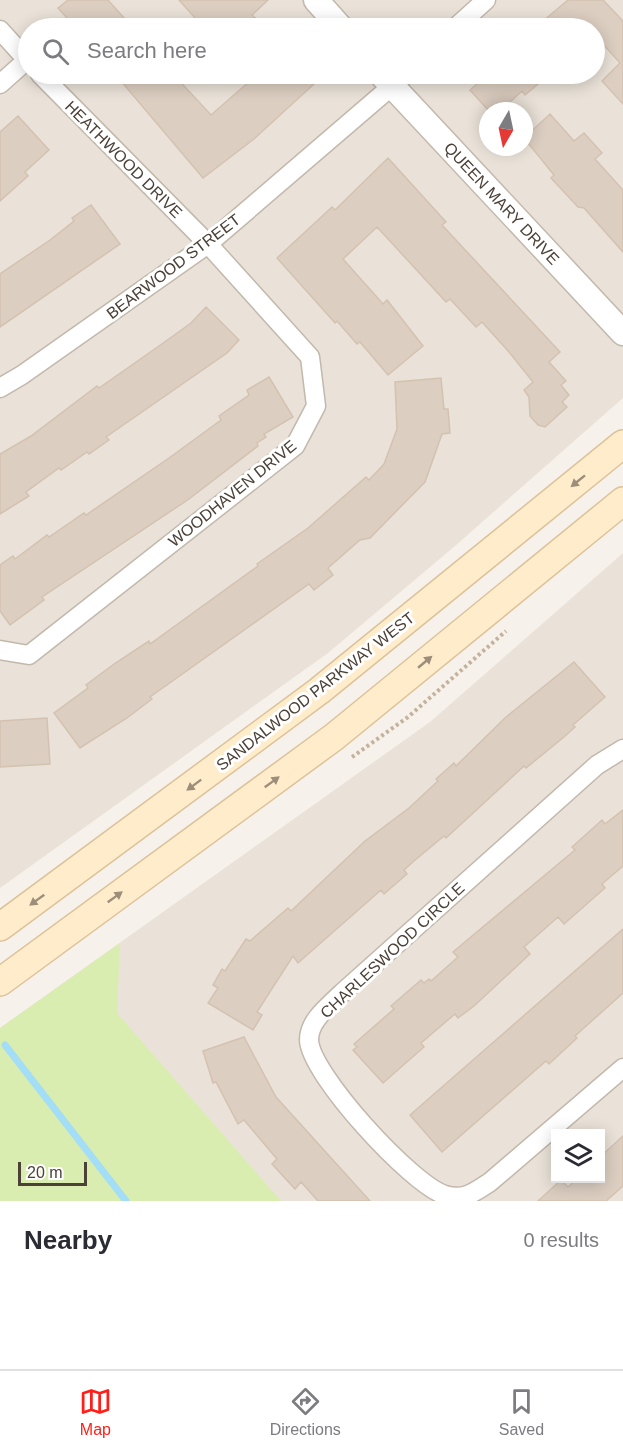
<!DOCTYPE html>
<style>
body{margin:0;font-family:Helvetica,sans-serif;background:#f7f7f7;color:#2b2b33}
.controls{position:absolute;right:18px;bottom:18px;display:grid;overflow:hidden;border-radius:0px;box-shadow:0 3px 15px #0003}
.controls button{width:54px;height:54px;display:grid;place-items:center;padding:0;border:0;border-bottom:2px solid #e1e1e2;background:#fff;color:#2b2b33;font:30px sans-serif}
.compass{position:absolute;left:479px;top:102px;width:54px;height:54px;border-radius:50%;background:#fff;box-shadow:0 3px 15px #0003;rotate:189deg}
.scale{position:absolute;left:18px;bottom:15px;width:69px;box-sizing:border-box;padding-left:6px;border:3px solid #4b4137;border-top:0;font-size:16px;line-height:21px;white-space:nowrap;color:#4b4137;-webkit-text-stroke:4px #fff;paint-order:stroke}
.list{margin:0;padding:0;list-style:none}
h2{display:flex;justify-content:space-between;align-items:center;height:78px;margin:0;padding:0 24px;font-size:26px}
h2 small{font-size:20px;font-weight:400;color:#7c7c81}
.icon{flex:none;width:33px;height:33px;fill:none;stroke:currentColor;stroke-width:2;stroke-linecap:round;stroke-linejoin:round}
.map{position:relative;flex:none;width:623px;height:1201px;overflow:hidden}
.search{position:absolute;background:#fff;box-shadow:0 3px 15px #0003;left:18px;right:18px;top:18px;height:66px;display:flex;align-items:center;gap:15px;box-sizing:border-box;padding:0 21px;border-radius:33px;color:#7c7c81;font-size:22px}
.sheet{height:168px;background:#fff}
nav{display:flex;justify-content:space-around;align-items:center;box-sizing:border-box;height:84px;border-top:2px solid #e1e1e2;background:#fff;font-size:16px;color:#7c7c81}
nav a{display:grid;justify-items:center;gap:3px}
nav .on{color:#ff1f18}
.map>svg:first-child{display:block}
.residential{fill:#eae2d8;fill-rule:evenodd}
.green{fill:#d9edb0}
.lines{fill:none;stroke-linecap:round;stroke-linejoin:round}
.stream{stroke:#a3def6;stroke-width:7}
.building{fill:#dccec1;stroke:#d4c2b1;stroke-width:1.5}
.minor-casing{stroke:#c2b8ac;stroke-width:21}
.tertiary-casing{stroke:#c2b8ac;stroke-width:27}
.secondary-casing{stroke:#dcc299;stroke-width:30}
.path{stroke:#c5b29c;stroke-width:4;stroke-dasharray:3 3;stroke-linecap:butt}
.minor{stroke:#fff;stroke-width:18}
.tertiary{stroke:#fff;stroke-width:24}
.secondary{stroke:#ffeccb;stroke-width:27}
.oneway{fill:#9c8e7a}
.labels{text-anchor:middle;stroke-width:6;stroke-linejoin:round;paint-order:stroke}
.street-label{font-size:16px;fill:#4b4137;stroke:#fff}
</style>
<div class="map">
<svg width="623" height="1201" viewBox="0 0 623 1201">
<rect width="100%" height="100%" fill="#f6f1ea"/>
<path class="residential" d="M0,0H623V398L455,546L328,653L0,888ZM28,28H594V74H28ZM488,111H524V147H488Z
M623,553V1201H0V1028L430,722ZM556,1134H600V1178H556Z"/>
<path class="green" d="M120,943L117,1013L281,1201H0V1028Z"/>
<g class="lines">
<path class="stream" d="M5,1045L126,1201"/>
</g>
<path class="building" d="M68,0H108L133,28H76L58,8Z
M179,0H268L252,15L266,28H204Z
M568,0H603L623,21V104L602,81L620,63L594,34V28H535Z
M115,74H173L211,115L258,74H306L314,84L254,139L203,178Z
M488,74H550L525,95L522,91L500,111H489L470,90Z
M550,114L574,141L584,133L602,153L595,159L623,190V252L584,208L578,207L551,178L554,175L524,138Z
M18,116L49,150L25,172L28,176L0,201V132Z
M388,158L446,222L442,225L560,352L549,362L566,381L561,385L569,395L562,402L567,407L545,427L538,425L530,416L529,397L524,390L533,382L509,352L482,322L476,327L450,299L446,302L377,227L343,259L383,304L387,300L423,346L388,375L360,342L357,344L337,321L335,323L277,258L332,207L335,210Z
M91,205L120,244L0,327V274L50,240L74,221L72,218Z
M206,307L239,340L227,353L106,437L109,440L89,454L87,452L61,470L59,468L26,492L29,496L0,514V454L31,436L97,386L99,388L159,346L191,323Z
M269,377L293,417L264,434L266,437L257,443L258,446L189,499L42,597L44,600L10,625L0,611V565L13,556L15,559L47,535L49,537L84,513L86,515L169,458L221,420L219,416L249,395L247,390Z
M441,378L444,409H448L450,433L442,434L425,482L370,538L360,540L328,568L333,575L314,590L309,584L150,697L152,699L127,718L80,748L54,713L88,688L86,685L114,664L149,641L150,644L258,566L257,564L308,528L366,477L369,480L384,464L397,429L395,382Z
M574,662L605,697L573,725L575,727L564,737L526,768L524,766L446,838L444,836L414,861L404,870L407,874L384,894L381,890L298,963L293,956L257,1012L262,1015L253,1030L208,1003L218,988L213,985L222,969L225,971L246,939L250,941L288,908L291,911L365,841L409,808L438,781L436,779L454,763L456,766L506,717Z
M47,718L50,764L0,767V721Z
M623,810V866L602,884L605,888L564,924L558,917L524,947L530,954L474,1006L458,1018L455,1014L421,1043L424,1047L383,1083L353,1050L357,1047L354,1044L394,1009L391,1006L421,980L424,983L429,979L431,981L458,957L453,952L575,850L572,847L602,820L605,824Z
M623,929V993L575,1036L577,1038L549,1064L546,1061L442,1152L410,1115Z
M244,1037L276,1097L370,1201H318L301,1182L295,1189L272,1164L277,1159L244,1120L238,1124L216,1082L213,1083L203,1051Z
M623,1136V1186L606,1201H538L561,1180L568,1187L577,1179H600V1157Z"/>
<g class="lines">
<defs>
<path id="minor" d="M455,28L486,0
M0,30L28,61
M0,84L27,60
M0,388L22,375L208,244L406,74
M0,650L29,655L295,446L316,406L310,357L208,244L40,74
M623,749L597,765L342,993C329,1006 309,1020 309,1040C310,1074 412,1185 445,1195C464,1201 475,1192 490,1182L623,1068"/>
<path id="tertiary" d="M316,0L341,28
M381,74L623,333"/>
<path id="secondary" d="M0,927L319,691L623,444
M0,982L334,737L623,501"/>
</defs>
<use href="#minor" class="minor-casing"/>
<use href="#tertiary" class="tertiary-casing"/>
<use href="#secondary" class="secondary-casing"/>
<path class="path" d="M352,757L408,717L506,631"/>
<use href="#minor" class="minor"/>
<use href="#tertiary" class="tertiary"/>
<use href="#secondary" class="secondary"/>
</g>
<defs><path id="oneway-solid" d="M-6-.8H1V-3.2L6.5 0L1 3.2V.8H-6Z" transform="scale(1.5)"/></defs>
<g class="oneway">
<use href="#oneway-solid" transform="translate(578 481) rotate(141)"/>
<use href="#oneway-solid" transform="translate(425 662) rotate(-40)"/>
<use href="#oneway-solid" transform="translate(272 782) rotate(-36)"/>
<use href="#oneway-solid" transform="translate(194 785) rotate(143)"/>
<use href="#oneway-solid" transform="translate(115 897) rotate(-36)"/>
<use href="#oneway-solid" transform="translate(37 900) rotate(144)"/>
</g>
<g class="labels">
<g class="street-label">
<text transform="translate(124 159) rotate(45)" y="6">HEATHWOOD DRIVE</text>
<text transform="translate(502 203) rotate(47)" y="6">QUEEN MARY DRIVE</text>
<text transform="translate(173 266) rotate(-37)" y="6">BEARWOOD STREET</text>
<text transform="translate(232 493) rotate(-39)" y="6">WOODHAVEN DRIVE</text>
<text transform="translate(315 691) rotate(-38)" y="6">SANDALWOOD PARKWAY WEST</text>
<text transform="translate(392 950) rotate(-43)" y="6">CHARLESWOOD CIRCLE</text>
</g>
</g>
</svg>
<div class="controls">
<button><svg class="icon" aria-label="layers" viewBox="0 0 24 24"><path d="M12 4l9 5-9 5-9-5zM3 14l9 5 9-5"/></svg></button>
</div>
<svg class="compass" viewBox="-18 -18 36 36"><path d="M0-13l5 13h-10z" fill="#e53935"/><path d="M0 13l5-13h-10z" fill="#7c7c81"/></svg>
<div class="scale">20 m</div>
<div class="search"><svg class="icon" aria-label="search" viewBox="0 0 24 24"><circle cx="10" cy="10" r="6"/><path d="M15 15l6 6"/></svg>Search here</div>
</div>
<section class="sheet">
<h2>Nearby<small>0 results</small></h2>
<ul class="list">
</ul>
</section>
<nav>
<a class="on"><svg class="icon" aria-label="map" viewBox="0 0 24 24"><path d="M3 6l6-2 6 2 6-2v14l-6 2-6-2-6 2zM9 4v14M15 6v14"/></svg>Map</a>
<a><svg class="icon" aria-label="directions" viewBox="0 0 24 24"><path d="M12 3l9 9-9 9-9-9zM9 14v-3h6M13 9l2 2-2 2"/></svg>Directions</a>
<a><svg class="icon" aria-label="saved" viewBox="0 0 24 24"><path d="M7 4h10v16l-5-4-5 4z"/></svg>Saved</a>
</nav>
